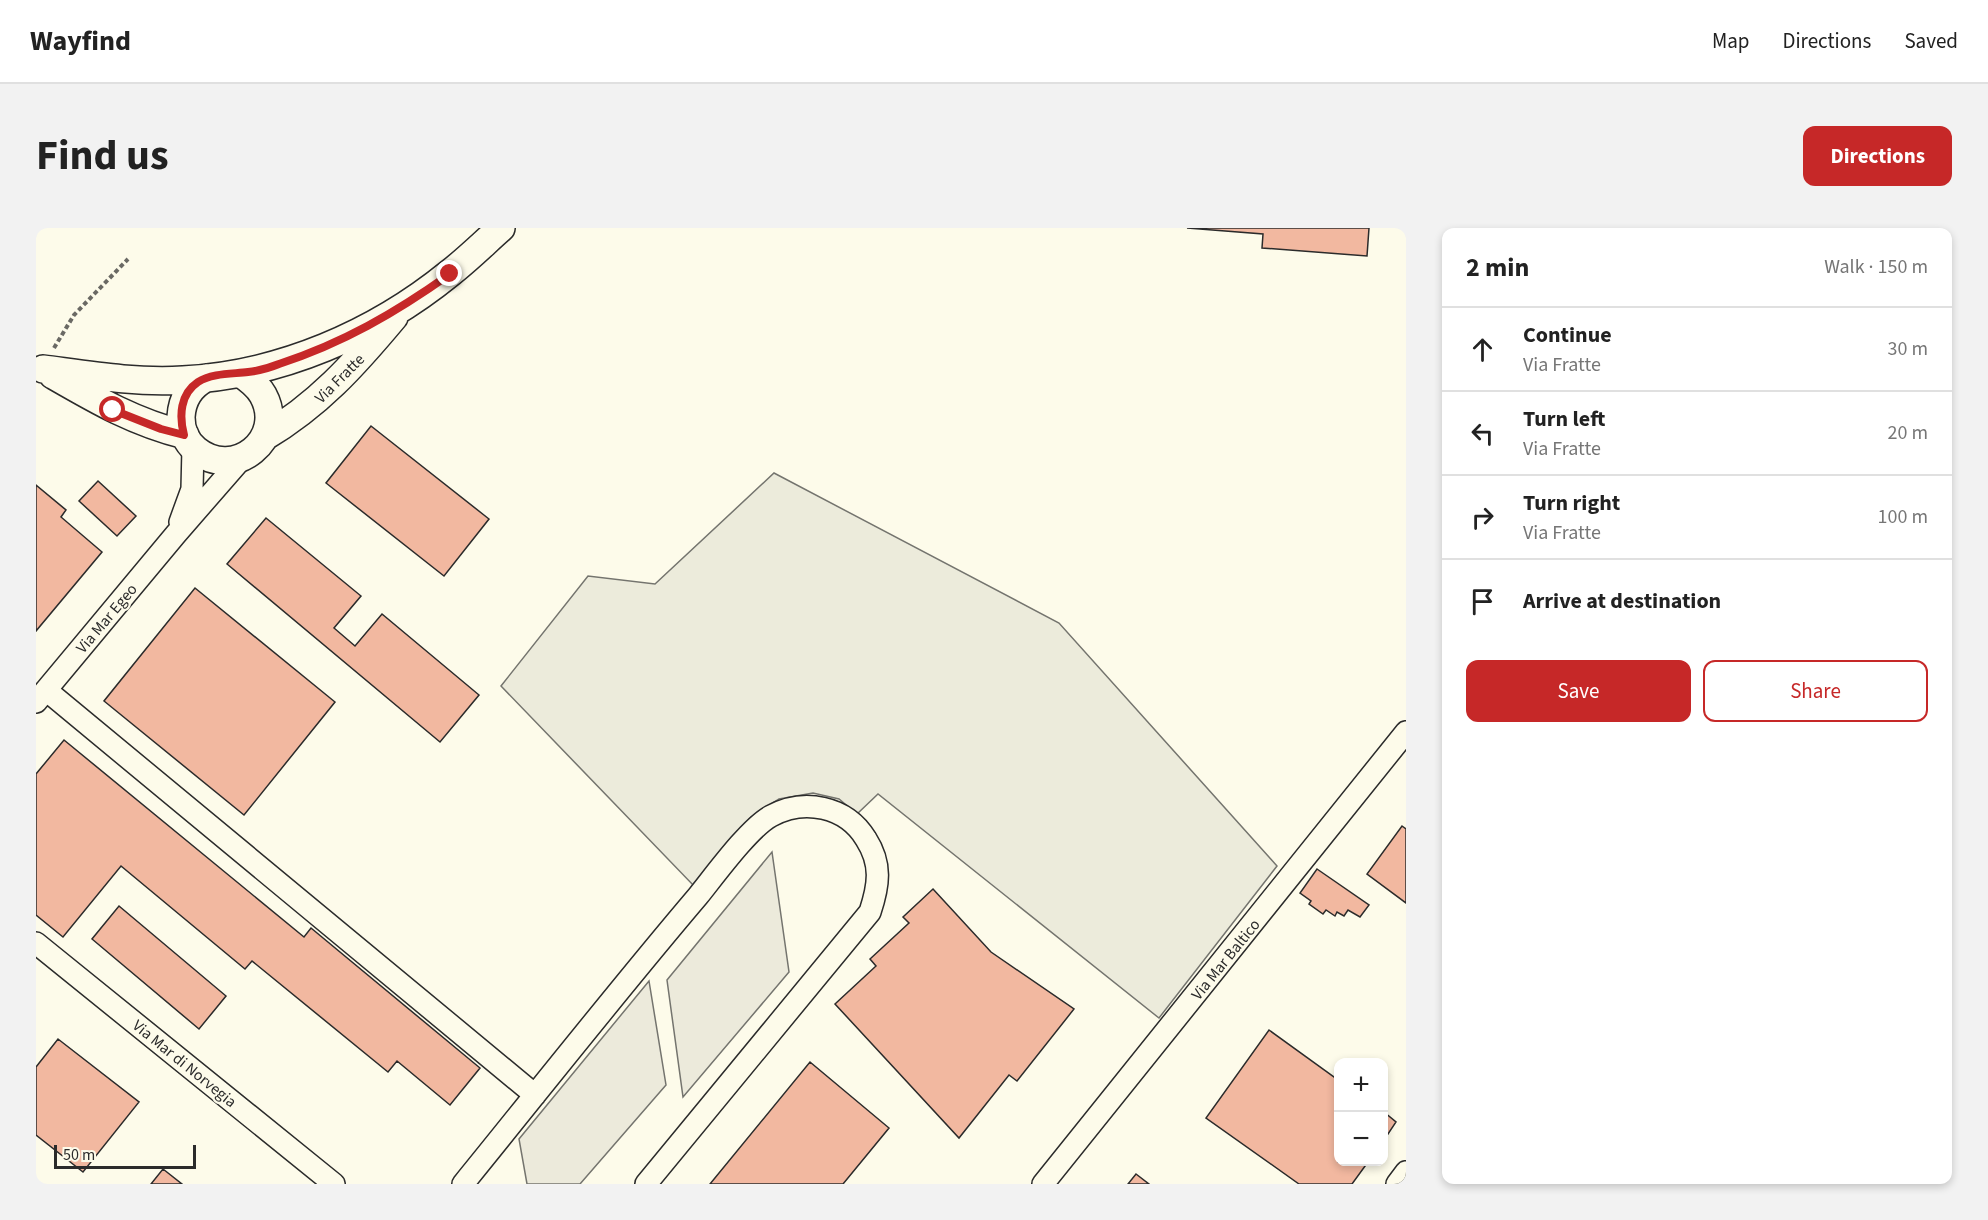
<!DOCTYPE html>
<meta charset="utf-8">
<style>
body{margin:0;font-family:"Source Sans 3",sans-serif;background:#f2f2f2;color:#222}
.controls{position:absolute;right:18px;bottom:18px;display:grid;overflow:hidden;border-radius:12px;box-shadow:0 3px 9px #0003}
.controls button{width:54px;height:54px;display:grid;place-items:center;padding:0;border:0;border-bottom:2px solid #e0e0e0;background:#fff;color:#222;font:30px sans-serif}
.scale{position:absolute;left:18px;bottom:15px;width:142px;box-sizing:border-box;padding-left:6px;border:3px solid #2b2b2b;border-top:0;font-size:16px;line-height:21px;white-space:nowrap;color:#2b2b2b;-webkit-text-stroke:4px #fdfbea;paint-order:stroke}
.stop{position:absolute;width:18px;height:18px;margin:-14px;border:4px solid #c62828;border-radius:50%;background:#fff}
.stop.end{background:#c62828;border-color:#fff;box-shadow:0 2px 6px #0008}
.list{margin:0;padding:0;list-style:none}
h2{display:flex;justify-content:space-between;align-items:center;height:78px;margin:0;padding:0 24px;font-size:26px}
h2 small{font-size:20px;font-weight:400;color:#767676}
.list li{display:grid;grid-template-columns:39px 1fr auto;gap:18px;align-items:center;box-sizing:border-box;height:84px;padding:0 24px;border-top:2px solid #e0e0e0}
.list b{display:block;font-size:22px;white-space:nowrap}
.list p{margin:0;font-size:20px;white-space:nowrap;color:#767676}
.list em{font-size:20px;font-style:normal;color:#767676}
.actions{display:flex;gap:12px;padding:18px 24px}
.actions a{flex:1;padding:14px 0;border:2px solid #c62828;border-radius:12px;text-align:center;font-size:21px;color:#c62828}
.actions .main{background:#c62828;color:#fff}
.icon{flex:none;width:33px;height:33px;fill:none;stroke:currentColor;stroke-width:2;stroke-linecap:round;stroke-linejoin:round}
.map{position:relative;flex:none;width:1370px;height:956px;overflow:hidden;border-radius:12px}
header{display:flex;align-items:center;gap:36px;box-sizing:border-box;height:84px;padding:0 30px;background:#fff;border-bottom:2px solid #e0e0e0}
header strong{font-size:28px}
nav{display:flex;gap:33px;margin-inline-start:auto;font-size:21px}
.intro{display:flex;align-items:center;justify-content:space-between;box-sizing:border-box;height:144px;padding:0 36px}
h1{margin:0;font-size:42px}
.button{padding:15px 27px;border-radius:12px;background:#c62828;color:#fff;font-size:21px;font-weight:700}
main{display:flex;gap:36px;padding:0 36px}
aside{flex:1;background:#fff;border-radius:12px;box-shadow:0 3px 9px #0003}
.map>svg:first-child{display:block}
.green{fill:#ecebdb;stroke:#74746e;stroke-width:1.5}
.parking{fill:#eceadb;stroke:#74746e;stroke-width:1.5}
.building{fill:#f2b8a0;stroke:#2b2b2b;stroke-width:1.5}
.lines{fill:none;stroke-linecap:round;stroke-linejoin:round}
.minor-casing{stroke:#2b2b2b;stroke-width:24}
.major-casing{stroke:#2b2b2b;stroke-width:30}
.path{stroke:#6a6964;stroke-width:4;stroke-dasharray:4.5 3;stroke-linecap:butt}
.minor{stroke:#fdfbea;stroke-width:21}
.major{stroke:#fdfbea;stroke-width:27}
.route{stroke:#c62828;stroke-width:8}
.labels{text-anchor:middle;stroke-width:4.5;stroke-linejoin:round;paint-order:stroke}
.street-label{font-size:16px;fill:#2b2b2b;stroke:#fdfbea}
</style>
<header>
<strong>Wayfind</strong>
<nav><a>Map</a><a>Directions</a><a>Saved</a></nav>
</header>
<div class="intro"><h1>Find us</h1><a class="button">Directions</a></div>
<main>
<div class="map">
<svg width="1370" height="956" viewBox="0 0 1370 956">
<rect width="100%" height="100%" fill="#fdfbea"/>
<path class="green" d="M738,245L1023,395L1241,638L1123,790L842,566L821,586L803,571L777,565L743,571L715,589L657,657L465,458L552,348L619,356Z"/>
<path class="parking" d="M736,624L753,744L647,869L631,752Z
M613,753L630,857L544,956H491L483,911Z"/>
<path class="building" d="M1151,0H1333L1331,28L1226,20L1227,6Z
M335,198L453,291L408,348L290,255Z
M62,253L100,288L81,308L43,273Z
M0,257L30,282L25,289L66,324L0,403Z
M230,290L325,368L298,400L319,418L346,386L443,467L404,514L191,336Z
M159,360L299,474L208,587L68,473Z
M28,512L268,709L275,700L444,840L414,877L361,833L352,844L216,733L209,741L85,638L27,709L0,687V546Z
M1366,598L1370,601V675L1331,646Z
M1281,641L1333,677L1324,689L1312,682L1308,688L1301,684L1299,688L1290,682L1287,686L1273,676L1275,673L1264,665Z
M897,661L955,724L1038,781L981,853L973,847L923,910L799,776L840,738L834,731L873,695L867,689Z
M83,678L190,768L163,801L56,711Z
M1233,802L1302,852V934H1332L1316,956H1263L1170,890Z
M22,811L103,874L47,944L0,907V839Z
M774,834L853,900L807,956H674Z
M1348,884L1360,894L1348,912Z
M127,941L146,956H115Z
M1100,946L1113,956H1092Z"/>
<g class="lines">
<defs>
<path id="minor" d="M144,294L156,261L157,220
M10,462L499,867
M0,474L140,306L207,229
M0,715L298,956
M427,956C505,860 582,762 662,668C679,647 713,600 735,588C768,570 810,578 830,611C846,636 843,657 834,684L610,956
M1007,956L1370,504
M1361,956L1370,944"/>
<path id="major" d="M7,141C53,147 100,155 147,152C244,147 339,106 414,45C432,31 448,15 465,0
M17,147C62,173 98,194 149,207
M170,150C154,158 146,171 145,189C145,201 150,214 160,222C198,253 251,211 227,167C222,158 213,151 204,145
M228,209C282,177 318,137 358,89"/>
</defs>
<use href="#minor" class="minor-casing"/>
<use href="#major" class="major-casing"/>
<path class="path" d="M18,120L38,87L92,31"/>
<use href="#minor" class="minor"/>
<use href="#major" class="major"/>
</g>
<g class="lines">
<path class="route" d="M77,182L125,201L148,207C143,188 144,166 162,154C176,145 197,146 212,144C222,143 233,140 243,136C307,115 359,85 414,46"/>
</g>
<g class="labels">
<g class="street-label">
<text transform="translate(303 150) rotate(-45)" y="6">Via Fratte</text>
<text transform="translate(70 390) rotate(-50)" y="6">Via Mar Egeo</text>
<text transform="translate(1189 731) rotate(-51)" y="6">Via Mar Baltico</text>
<text transform="translate(149 835) rotate(39)" y="6">Via Mar di Norvegia</text>
</g>
</g>
</svg>
<div class="controls">
<button>+</button>
<button>−</button>
</div>
<div class="scale">50 m</div>
<div class="stop" style="left:77px;top:182px"></div>
<div class="stop end" style="left:414px;top:46px"></div>
</div>
<aside>
<h2>2 min<small>Walk · 150 m</small></h2>
<ul class="list">
<li><svg class="icon" aria-label="ahead" viewBox="0 0 24 24"><path d="M12 20V5M6 11l6-6 6 6"/></svg><div><b>Continue</b><p>Via Fratte</p></div><em>30 m</em></li>
<li><svg class="icon" aria-label="left" viewBox="0 0 24 24"><path d="M17 20v-9H6M10 6l-5 5 5 5"/></svg><div><b>Turn left</b><p>Via Fratte</p></div><em>20 m</em></li>
<li><svg class="icon" aria-label="right" viewBox="0 0 24 24"><path d="M7 20v-9h11M14 6l5 5-5 5"/></svg><div><b>Turn right</b><p>Via Fratte</p></div><em>100 m</em></li>
<li><svg class="icon" aria-label="arrive" viewBox="0 0 24 24"><path d="M6 21V4h12l-3 4 3 4H6"/></svg><div><b>Arrive at destination</b></div></li>
</ul>
<div class="actions"><a class="main">Save</a><a>Share</a></div>
</aside>
</main>
